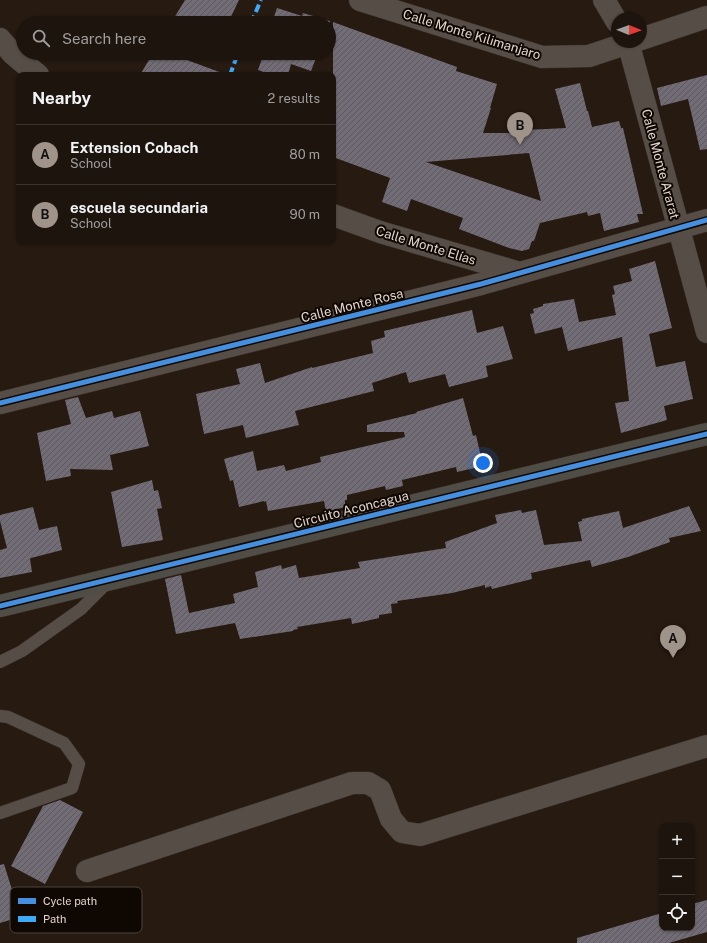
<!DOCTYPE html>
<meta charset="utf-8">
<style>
body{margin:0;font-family:"Public Sans",sans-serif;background:#251d16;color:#f1f3f6}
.controls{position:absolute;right:12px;bottom:12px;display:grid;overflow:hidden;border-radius:8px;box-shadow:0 1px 3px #0004}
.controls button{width:36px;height:36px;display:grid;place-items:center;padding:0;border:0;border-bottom:1px solid #3a332e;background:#1c140d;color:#f1f3f6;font:20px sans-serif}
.compass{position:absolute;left:611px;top:12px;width:36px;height:36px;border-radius:50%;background:#1c140d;box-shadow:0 1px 3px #0004;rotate:91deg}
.you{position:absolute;left:483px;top:463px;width:14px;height:14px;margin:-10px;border:3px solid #fff;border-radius:50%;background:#1a73e8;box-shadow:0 0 0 6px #1a73e833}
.badge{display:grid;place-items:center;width:26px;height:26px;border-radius:50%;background:#a09389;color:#111;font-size:13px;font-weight:700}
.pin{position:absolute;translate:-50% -33px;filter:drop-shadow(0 1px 2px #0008)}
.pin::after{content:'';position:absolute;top:21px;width:14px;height:12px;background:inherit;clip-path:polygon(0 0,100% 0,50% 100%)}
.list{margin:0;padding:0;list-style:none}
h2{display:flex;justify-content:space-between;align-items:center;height:52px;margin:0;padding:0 16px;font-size:17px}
h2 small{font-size:13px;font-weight:400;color:#a09e9d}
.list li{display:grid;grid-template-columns:26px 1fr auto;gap:12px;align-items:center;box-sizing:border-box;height:60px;padding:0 16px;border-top:1px solid #3a332e}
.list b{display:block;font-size:15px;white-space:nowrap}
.list p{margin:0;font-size:13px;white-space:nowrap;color:#a09e9d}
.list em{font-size:13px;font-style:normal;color:#a09e9d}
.icon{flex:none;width:22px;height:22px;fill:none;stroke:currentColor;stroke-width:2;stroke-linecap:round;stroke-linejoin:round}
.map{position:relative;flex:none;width:707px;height:943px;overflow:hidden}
.search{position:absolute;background:#1c140d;box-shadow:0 1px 3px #0004;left:16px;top:16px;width:320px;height:44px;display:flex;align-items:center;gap:10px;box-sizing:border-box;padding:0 14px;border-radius:22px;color:#a09e9d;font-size:15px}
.panel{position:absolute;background:#1c140d;box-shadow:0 1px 3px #0004;left:16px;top:72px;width:320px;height:172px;border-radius:8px}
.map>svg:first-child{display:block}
.building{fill:url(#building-hatch);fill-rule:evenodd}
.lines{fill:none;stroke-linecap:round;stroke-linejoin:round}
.lane-casing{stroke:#3d332e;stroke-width:13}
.street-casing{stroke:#3d332e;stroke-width:23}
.secondary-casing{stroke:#3d332e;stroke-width:23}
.lane{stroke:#564d46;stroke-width:12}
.street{stroke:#564d46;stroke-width:22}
.secondary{stroke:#504d47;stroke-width:22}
.quiet{stroke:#3fa9f5;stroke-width:4;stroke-dasharray:8 4;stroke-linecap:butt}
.cycleway-casing{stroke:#0f0702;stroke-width:8}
.cycleway{stroke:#468fdf;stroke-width:5}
.labels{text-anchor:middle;stroke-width:4;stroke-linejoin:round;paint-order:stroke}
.street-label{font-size:13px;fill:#e2d4ca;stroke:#0f0702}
.key{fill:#0f0702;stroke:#4e443e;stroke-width:1}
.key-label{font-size:11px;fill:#e2d4ca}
</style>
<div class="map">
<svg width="707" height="943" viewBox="0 0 707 943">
<defs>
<pattern id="building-hatch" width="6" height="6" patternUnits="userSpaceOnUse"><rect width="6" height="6" fill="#716c76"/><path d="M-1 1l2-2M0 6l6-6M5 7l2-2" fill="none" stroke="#5d585c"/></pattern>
</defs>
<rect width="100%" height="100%" fill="#261a11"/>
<path class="building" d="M185,0H239L228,23H171Z
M277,8L302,16L303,13L330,21L329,25V23H272Z
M333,22L457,67L456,71L497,84L490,108H491L483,133H526V130L566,128L555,89L580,83L587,111H588L592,127L619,121L621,128H623L643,214H637L639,222L604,231L600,213L588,216L587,212L540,223L534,241H532L529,249L522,251L509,248L459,229L463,218L411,199L407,211L382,202L390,178L333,157ZM529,153L541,201L426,162Z
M153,53H168L222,73V75H140Z
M264,53H318L311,71L291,64L288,75H272L258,70Z
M707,75V149L700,150L688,99L661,106L657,88Z
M655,261L672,328L649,334L656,367L685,361L693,399L664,406L667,420L621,433L615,403L629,401L622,337L568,351L562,327L535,334L530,314L534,313L533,309L543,306V304L574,299L579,322L616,315L612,295L615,294L613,286L632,281L629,269Z
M472,310L477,333L503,326L513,359L486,366L488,377L449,387L445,374L409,383L406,372L372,383L374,391L295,411L299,425L246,438L243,425L204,434L196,394L240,384L236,369L260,363L265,383L312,367V368L373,353L371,341L385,337L384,331Z
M78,397L86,418L112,411L114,418L140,411L149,446L110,455L113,470L70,469L71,476L46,481L37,433L71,424L65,400Z
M463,398L473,436L476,435L483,466L457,472L456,467L402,480L403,486L386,490L385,486L347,495V500H345V507L326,512L324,501L268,511L266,501L264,502V501L239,507L233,480L230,481L224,459L253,451L257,471L284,465L286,471L321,462L320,457L405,437L404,432H367V425L417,413L416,412Z
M152,480L154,491L158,490L162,508L157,509L163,540L122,547L111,492Z
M689,506L701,531L669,538L670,542L628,557L592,567L590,560L531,573L532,579L492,589L491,586L485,588V585L452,593L397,601L398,603L391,604L392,613L379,615V618L366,621L352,624L351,618L297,627L298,629L293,630V631L240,639L235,623L176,634L165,579L181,575L189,613L235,603L233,594L258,587L255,572L281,565L282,569L296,565L299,578L360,568L358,562L446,548L445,542L497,523L495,515L521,510L522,513L536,510L544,545L582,541L578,522L582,521V519L619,511L623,528Z
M33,507L39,530L57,526L62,550L31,558L30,559L32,572L0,578V550L7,548L0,521V515Z
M60,800L83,812L45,884L11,866L43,806Z
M4,864L18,909L17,915L13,919L0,923V865Z
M707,900V932L669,943H577V938L662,913V928H692V904Z"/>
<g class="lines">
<defs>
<path id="lane" d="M0,662L22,651L81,609L108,582
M0,716L8,717L64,743L79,764L72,788L0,813"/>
<path id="street" d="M360,0L542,57L589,56L631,42
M604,0L617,22
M0,39L13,54L38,75
M641,39L707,17
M628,42L707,332
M333,215L380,232L520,273
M0,403L481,284L707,220
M87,871L352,783H368L380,790L391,819L402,832L420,835L707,746"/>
<path id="secondary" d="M0,606L707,434"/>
</defs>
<use href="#lane" class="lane-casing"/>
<use href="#street" class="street-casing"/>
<use href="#secondary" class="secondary-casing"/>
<use href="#lane" class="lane"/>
<use href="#street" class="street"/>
<use href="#secondary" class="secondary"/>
<path class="quiet" d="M251,23L261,0
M230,75L238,53"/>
<defs>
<path id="cycleway" d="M0,403L481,284L707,220
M0,606L707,434"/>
</defs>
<use href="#cycleway" class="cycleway-casing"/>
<use href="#cycleway" class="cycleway"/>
</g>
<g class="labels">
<g class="street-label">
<text transform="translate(472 34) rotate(17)" y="5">Calle Monte Kilimanjaro</text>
<text transform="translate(661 164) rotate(75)" y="5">Calle Monte Ararat</text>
<text transform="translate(426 245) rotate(17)" y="5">Calle Monte Elías</text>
<text transform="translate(352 305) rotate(-14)" y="5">Calle Monte Rosa</text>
<text transform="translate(351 509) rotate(-14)" y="5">Circuito Aconcagua</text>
</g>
</g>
<rect x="10" y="887" width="132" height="46" rx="6" class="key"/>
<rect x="18" y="898" width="18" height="6" fill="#468fdf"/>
<rect x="18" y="916" width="18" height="6" fill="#3fa9f5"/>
<g class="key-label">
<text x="43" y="905">Cycle path</text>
<text x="43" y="923">Path</text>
</g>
</svg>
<div class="controls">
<button>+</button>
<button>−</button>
<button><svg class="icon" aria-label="locate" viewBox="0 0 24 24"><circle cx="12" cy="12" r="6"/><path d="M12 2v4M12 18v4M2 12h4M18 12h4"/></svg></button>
</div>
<svg class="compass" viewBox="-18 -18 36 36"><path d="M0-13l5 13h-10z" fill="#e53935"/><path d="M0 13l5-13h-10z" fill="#a09e9d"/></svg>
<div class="you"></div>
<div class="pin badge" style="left:673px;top:658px">A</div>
<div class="pin badge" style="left:520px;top:145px">B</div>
<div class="search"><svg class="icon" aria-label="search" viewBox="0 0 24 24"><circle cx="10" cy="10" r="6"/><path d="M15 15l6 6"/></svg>Search here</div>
<section class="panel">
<h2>Nearby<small>2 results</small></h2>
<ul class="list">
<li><span class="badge">A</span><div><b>Extension Cobach</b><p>School</p></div><em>80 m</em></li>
<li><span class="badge">B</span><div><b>escuela secundaria</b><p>School</p></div><em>90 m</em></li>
</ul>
</section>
</div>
